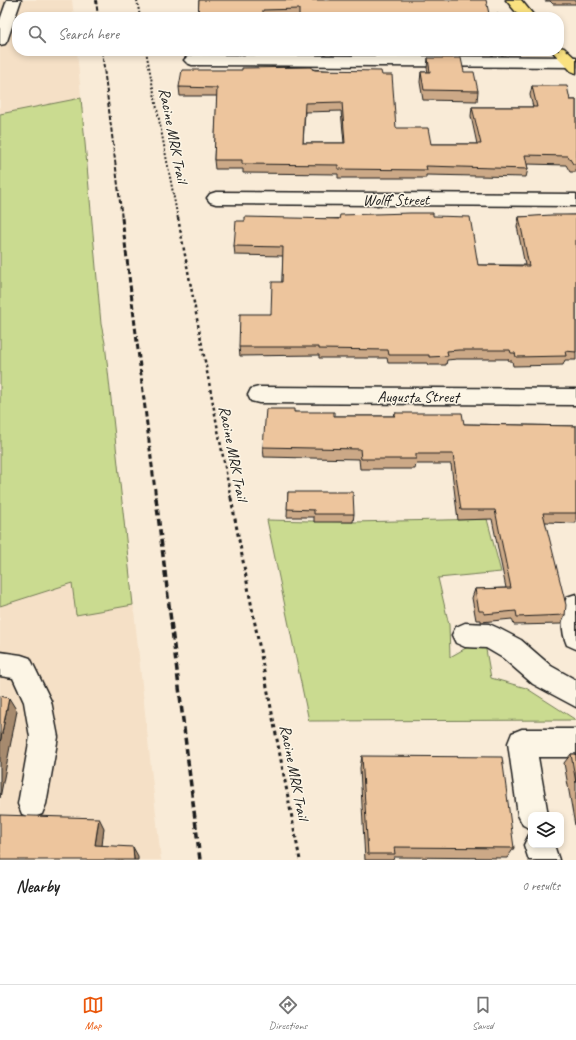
<!DOCTYPE html>
<style>
body{margin:0;font-family:Caveat,sans-serif;background:#f6f6f6;color:#222}
.controls{position:absolute;right:12px;bottom:12px;display:grid;overflow:hidden;border-radius:8px;box-shadow:0 2px 6px #0003}
.controls button{width:36px;height:36px;display:grid;place-items:center;padding:0;border:0;border-bottom:1px solid #e0e0e0;background:#fff;color:#222;font:20px sans-serif}
.list{margin:0;padding:0;list-style:none}
h2{display:flex;justify-content:space-between;align-items:center;height:52px;margin:0;padding:0 16px;font-size:17px}
h2 small{font-size:13px;font-weight:400;color:#767676}
.icon{flex:none;width:22px;height:22px;fill:none;stroke:currentColor;stroke-width:2;stroke-linecap:round;stroke-linejoin:round}
.map{position:relative;flex:none;width:576px;height:860px;overflow:hidden}
.search{position:absolute;background:#fff;box-shadow:0 2px 6px #0003;left:12px;right:12px;top:12px;height:44px;display:flex;align-items:center;gap:10px;box-sizing:border-box;padding:0 14px;border-radius:16px;color:#767676;font-size:15px}
.sheet{height:124px;background:#fff}
nav{display:flex;justify-content:space-around;align-items:center;box-sizing:border-box;height:56px;border-top:1px solid #e0e0e0;background:#fff;font-size:11px;color:#767676}
nav a{display:grid;justify-items:center;gap:2px}
nav .on{color:#ea580c}
.map>svg:first-child{display:block}
.built{fill:#f5e0c6}
.green{fill:#cadb90;stroke:#737c56}
.lines{fill:none;stroke-linecap:round;stroke-linejoin:round}
.minor-casing{stroke:#1c1c1c;stroke-width:3}
.major-casing{stroke:#1c1c1c;stroke-width:3}
.path-far2{stroke:#1c1c1c;stroke-width:2;stroke-dasharray:2 2;stroke-linecap:butt}
.path-far1{stroke:#1c1c1c;stroke-width:2.5;stroke-dasharray:3 3;stroke-linecap:butt}
.path{stroke:#1c1c1c;stroke-width:3;stroke-dasharray:3.5 3.5;stroke-linecap:butt}
.minor{fill:#fcf5e5;fill-rule:evenodd}
.major{fill:#fae180;fill-rule:evenodd}
.rail-far2{stroke:#1c1c1c;stroke-width:2;stroke-dasharray:4.5 2;stroke-linecap:butt}
.rail-far1{stroke:#1c1c1c;stroke-width:3;stroke-dasharray:5.5 3;stroke-linecap:butt}
.rail{stroke:#1c1c1c;stroke-width:3.5;stroke-dasharray:7 3.5;stroke-linecap:butt}
.wall{fill:#cca987;stroke:#1c1c1c;fill-rule:evenodd}
.shaded-wall{fill:#a68a6e;stroke:#1c1c1c}
.building{fill:#edc59d;stroke:#1c1c1c;fill-rule:evenodd}
.labels{text-anchor:middle;stroke-width:3;stroke-linejoin:round;paint-order:stroke}
.street-label{font-size:16px;fill:#1c1c1c;stroke:#fcf5e5}
</style>
<div class="map">
<svg width="576" height="860" viewBox="0 0 576 860">
<rect width="100%" height="100%" fill="#f9ebd7"/>
<filter id="ink" filterUnits="userSpaceOnUse"><feTurbulence type="fractalNoise" baseFrequency=".025" numOctaves="2"/><feDisplacementMap in="SourceGraphic" scale="8" xChannelSelector="R" yChannelSelector="G"/><feConvolveMatrix kernelMatrix="1 2 1 2 8 2 1 2 1" color-interpolation-filters="sRGB"/></filter>
<g filter="url(#ink)">
<path class="built" d="M0,0H72L74,17H17V51H77L101,324L105,343L161,860H0Z"/>
<path class="green" d="M81,98L101,324L105,343L133,605L76,615L72,583L0,606V114Z
M487,519L501,572L438,578L449,625L450,657L473,644H485L491,678L526,688L576,720L309,721L267,520L353,522Z"/>
<g class="lines">
<defs>
<path id="minor" d="M7,0H21L7,41L5,44L0,45V20Z
M192,55L576,57V67L192,65L187,63L184,60L187,57Z
M216,192L576,194V206L216,204L210,202L207,198L210,194Z
M259,387L576,389V405L259,403L251,401L248,395L251,389Z
M576,594V649L567,645C561,632 561,611 567,597Z
M465,623L489,624L498,628L521,640L551,666L576,680V707L533,684L503,658L486,648L465,647L456,643L452,635L456,627Z
M0,652L21,655L30,658L51,701L58,737L46,804L42,814L32,818L22,814L18,804L30,737L24,702L13,678L0,676Z
M522,729H576V757H538L548,815H531V829L523,825L518,815L508,743L512,733Z
M531,833V845H554L559,860H529L524,845L529,835Z"/>
<path id="major" d="M506,0H521L535,17H520Z
M559,47L564,48L576,59V73L571,71L552,51H559Z"/>
</defs>
<use href="#minor" class="minor-casing"/>
<use href="#major" class="major-casing"/>
<path class="path-far2" d="M137,0L140,17
M146,51L178,219"/>
<path class="path-far1" d="M178,218L231,499"/>
<path class="path" d="M231,498L300,860"/>
<use href="#minor" class="minor"/>
<use href="#major" class="major"/>
<path class="rail-far2" d="M96,0L98,17
M102,51L122,219"/>
<path class="rail-far1" d="M122,218L156,499"/>
<path class="rail" d="M156,498L200,860"/>
</g>
<path class="wall" d="M199,0L489,14L499,17H198Z
M545,0H576V4H553L550,1H545Z
M424,51H458L457,55H425Z
M428,58L464,72L478,91L477,101L423,100L420,82L421,72H428L427,68Z
M312,69L382,75L396,128L431,144H477L471,116L472,107H533L530,95L532,86L570,100H576V172H570L566,165L527,164L528,169L526,177L426,175V178H338V174L243,173V169H215L214,160L217,96H180L179,87ZM341,111L344,143H303L305,112Z
M576,215V360H565L563,365L513,366L512,361H509L508,359H457L447,360L446,365H428L427,363H388L387,358H319V355L240,356L239,347L271,314L282,282L283,256L235,255L234,246L245,221L433,216L478,265H525L517,226L519,217Z
M294,412L334,416H394L395,413L464,424L576,426V523L545,522L565,615L561,624L514,625L512,619L481,622V620H476L472,598L475,589L506,588L492,519L458,520L451,464H416L415,469H360L359,459L264,457L263,447Z
M288,492L354,514L353,522H314V517H287Z
M571,754H576V831L564,763Z
M362,756L514,848L507,858L394,857L393,860H365L360,768Z"/>
<path class="shaded-wall" d="M9,698L17,711L0,798V743Z
M99,818L104,828L101,855L95,845Z
M133,847L138,856V860H134Z"/>
<path class="building" d="M199,0H486L489,14H498L499,17H299V9L263,10V17H198Z
M428,58H461L464,72H474L478,91L424,90L421,72H430Z
M312,67V69L315,70L381,71L382,75H392L396,128H428L431,144H481L472,107H537L532,86H567L570,100H576V164H573L568,156L525,155L528,169L426,166L427,170L338,169V165L242,164V160H214L217,88L179,87L182,70H242V68ZM342,102L345,143H303L305,103Z
M410,213H433V216L470,217L478,265L529,266L519,217L551,215H576V352L565,351L566,356L516,357L515,353H511L510,350H459L447,351L448,356L429,357V355H389L388,350L319,349V347H239L240,314H271L272,282H282L283,247L234,246L236,221H245V217L339,219L340,215Z
M266,409H294V412H334V416H395V413H462L464,424L576,426V513H543L566,605L565,615L517,617L516,611L484,614V611H479L475,589L511,588L495,510H461L453,454H416V459H361L360,449L263,447Z
M288,492H353L354,514H314V510L287,509Z
M0,696L9,698L0,743Z
M571,754H576V783Z
M362,756L502,757L514,848L394,847L395,854H368Z
M0,815L99,818L95,845L133,847L134,860H0Z"/>
</g>
<g class="labels">
<g class="street-label">
<text transform="translate(174 135) rotate(79)" y="6">Racine MRK Trail</text>
<text x="396" y="205">Wolff Street</text>
<text x="418" y="402">Augusta Street</text>
<text transform="translate(234 453) rotate(79)" y="6">Racine MRK Trail</text>
<text transform="translate(295 772) rotate(79)" y="6">Racine MRK Trail</text>
</g>
</g>
</svg>
<div class="controls">
<button><svg class="icon" aria-label="layers" viewBox="0 0 24 24"><path d="M12 4l9 5-9 5-9-5zM3 14l9 5 9-5"/></svg></button>
</div>
<div class="search"><svg class="icon" aria-label="search" viewBox="0 0 24 24"><circle cx="10" cy="10" r="6"/><path d="M15 15l6 6"/></svg>Search here</div>
</div>
<section class="sheet">
<h2>Nearby<small>0 results</small></h2>
<ul class="list">
</ul>
</section>
<nav>
<a class="on"><svg class="icon" aria-label="map" viewBox="0 0 24 24"><path d="M3 6l6-2 6 2 6-2v14l-6 2-6-2-6 2zM9 4v14M15 6v14"/></svg>Map</a>
<a><svg class="icon" aria-label="directions" viewBox="0 0 24 24"><path d="M12 3l9 9-9 9-9-9zM9 14v-3h6M13 9l2 2-2 2"/></svg>Directions</a>
<a><svg class="icon" aria-label="saved" viewBox="0 0 24 24"><path d="M7 4h10v16l-5-4-5 4z"/></svg>Saved</a>
</nav>
